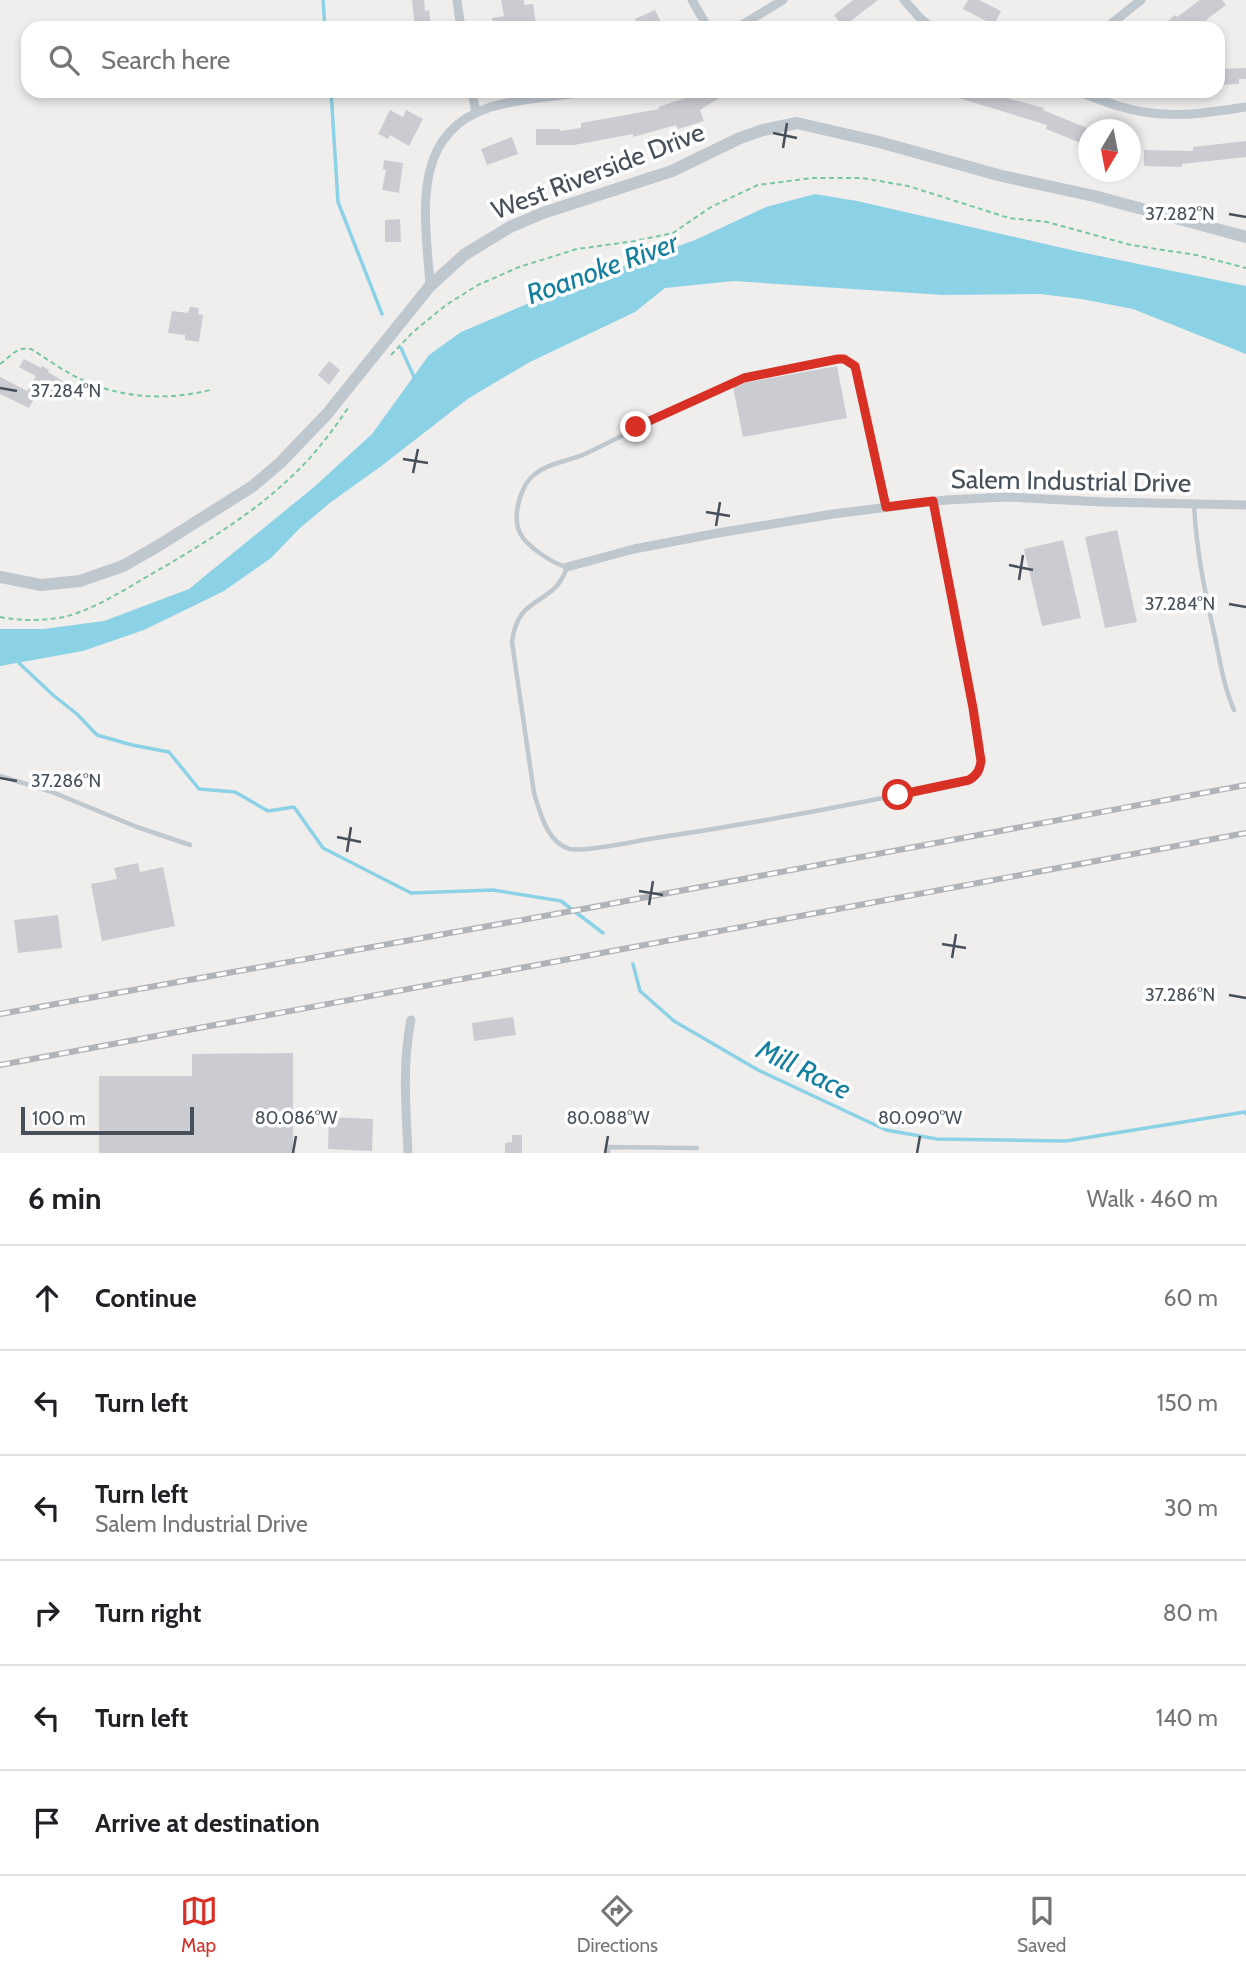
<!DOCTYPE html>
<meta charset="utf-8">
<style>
body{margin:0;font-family:Cabin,sans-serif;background:#f2f2f2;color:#202124}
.compass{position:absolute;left:1078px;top:119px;width:63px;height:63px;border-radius:50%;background:#fff;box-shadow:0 4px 10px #0003;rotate:190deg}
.scale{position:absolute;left:21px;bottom:18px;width:173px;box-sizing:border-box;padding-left:7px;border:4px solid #47505a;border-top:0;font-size:19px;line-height:24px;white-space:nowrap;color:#47505a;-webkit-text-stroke:5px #fff;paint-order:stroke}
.stop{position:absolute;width:21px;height:21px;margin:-16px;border:5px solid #d93025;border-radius:50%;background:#fff}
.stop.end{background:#d93025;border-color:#fff;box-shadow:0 2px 7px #0008}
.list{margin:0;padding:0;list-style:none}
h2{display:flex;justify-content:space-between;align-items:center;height:91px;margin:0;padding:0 28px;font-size:30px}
h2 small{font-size:23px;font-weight:400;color:#757577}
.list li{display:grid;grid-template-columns:46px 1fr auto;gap:21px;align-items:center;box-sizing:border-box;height:105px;padding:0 28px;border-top:2px solid #e0e0e0}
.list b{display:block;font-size:26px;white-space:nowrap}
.list p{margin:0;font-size:23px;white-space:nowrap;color:#757577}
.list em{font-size:23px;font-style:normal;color:#757577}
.icon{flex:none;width:38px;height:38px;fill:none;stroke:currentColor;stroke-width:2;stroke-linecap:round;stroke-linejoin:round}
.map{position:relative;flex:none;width:1246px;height:1153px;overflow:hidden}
.search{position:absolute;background:#fff;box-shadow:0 4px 10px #0003;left:21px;right:21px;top:21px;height:77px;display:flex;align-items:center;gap:18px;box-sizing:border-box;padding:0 24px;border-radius:21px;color:#757577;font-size:26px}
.sheet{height:721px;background:#fff}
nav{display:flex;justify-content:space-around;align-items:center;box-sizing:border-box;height:98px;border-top:2px solid #e0e0e0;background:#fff;font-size:19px;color:#757577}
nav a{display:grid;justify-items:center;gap:4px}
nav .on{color:#d93025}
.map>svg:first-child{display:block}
.water{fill:#8cd2e7}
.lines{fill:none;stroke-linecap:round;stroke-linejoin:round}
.stream{stroke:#8cd2e7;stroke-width:3.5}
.building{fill:#caccd2}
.path{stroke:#77c8a2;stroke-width:2;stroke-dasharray:5 3.5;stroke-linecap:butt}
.service{stroke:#bfc7cf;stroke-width:4.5}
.minor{stroke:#bfc7cf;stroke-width:9}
.tertiary{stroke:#bfc7cf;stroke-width:12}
.rail-casing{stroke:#b0b3b7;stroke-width:6}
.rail{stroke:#fff;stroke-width:3.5;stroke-dasharray:10;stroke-linecap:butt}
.route{stroke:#d93025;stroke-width:9}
.ticks{fill:none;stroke:#47505a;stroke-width:2.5}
.labels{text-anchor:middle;stroke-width:7;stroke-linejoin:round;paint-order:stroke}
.street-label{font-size:26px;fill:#47505a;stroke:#fff}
.water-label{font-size:28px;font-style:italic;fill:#137fa0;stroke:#fff}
.ticks-label{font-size:18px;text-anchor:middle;fill:#47505a;stroke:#fff;stroke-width:7;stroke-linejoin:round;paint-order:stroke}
</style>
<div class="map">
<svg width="1246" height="1153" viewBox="0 0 1246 1153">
<rect width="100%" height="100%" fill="#f0eded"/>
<path class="water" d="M815,194L857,201L1080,252L1246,286V354L1133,309L1081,299L1040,294L943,295L734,281L665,288L635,312L530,362L469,398L380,467L331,502L300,528L271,558L224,591L144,630L83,651L0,666V629H43L104,621L189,589L314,487L372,434L429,355L461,332L565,288L695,240L766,207Z"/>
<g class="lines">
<path class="stream" d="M323,0L325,28
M331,91L338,202L382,314
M401,348L414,377L418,379
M19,659V663L53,695L77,714L97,735L132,745L169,752L199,789L235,792L268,811L294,807L323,848L411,893L493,890L561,901L603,933
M633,964L640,991L674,1021L758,1070L886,1130L937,1139L1066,1141L1245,1112L1246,1114"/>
</g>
<path class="building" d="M412,0H424L425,11L429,10L431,28H415Z
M501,0H524V5L533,4L536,24L511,28H494L492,18L504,16Z
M853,0H878L843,27L834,15Z
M968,0H979L1001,11L994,25L963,9Z
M1200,0H1222L1226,5L1206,20L1209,24L1204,28H1159L1175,15L1177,17Z
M655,10L664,28H647L645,25L639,28L635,19Z
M1246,68V79H1239V84L1218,85V69Z
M707,91H730L700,110L704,121L678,129L676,125L633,137V134L574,145H536V129H560V131L581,128V123L659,109L658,107Z
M961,91H991L1000,94L999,96L1044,108L1043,110L1087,128L1081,143L1046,129L1047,125L959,98Z
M390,110L403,117L406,110L423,119L409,146L390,135L388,139L378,134Z
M512,137L518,154L487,165L481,149Z
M1246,141V157L1182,164V167L1144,166V150L1193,151V147Z
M384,160L403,163L399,193L382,190L386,170L383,169Z
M400,219L401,242H385V220Z
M190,307L199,308L198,314L203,315L199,342L185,340V335L168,333L172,311L188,313Z
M24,359L41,368L42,366L49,370L48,372L64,382L55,398L39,389L29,408L0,394V377L27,391L36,376L19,367Z
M329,361L340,370L329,385L318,375Z
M837,366L847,418L743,437L733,387L745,383Z
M1117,530L1137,622L1105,628L1085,537Z
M1063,540L1081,618L1042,626L1024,549Z
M138,863L140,872L163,867L175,926L102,941L91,884L117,879L114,868Z
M58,915L62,948L18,953L14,920Z
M513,1017L516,1035L474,1041L472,1023Z
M293,1053V1153H99V1076H192V1054Z
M329,1117L373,1119L372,1151L328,1149Z
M512,1135H522V1153H505V1143L512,1142Z"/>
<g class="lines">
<path class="path" d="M391,355L413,332L446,305L478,285L519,267L577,249L635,241L673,233L711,207L758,185L812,178H862L908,186L1009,218L1047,222L1131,245L1196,255L1246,268
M0,364C11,357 16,346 31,349C49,360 67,374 87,382C126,399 170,400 210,390
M0,617C21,621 42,621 64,617C95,609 122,591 150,575C198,547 250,516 290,478C313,457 331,433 348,408"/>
<path class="service" d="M1194,503C1196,549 1205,593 1215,637C1220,662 1224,687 1234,710
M886,507L855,366L844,359H838C810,364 770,368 744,378C690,398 641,427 589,452C572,461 550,462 535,474C520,485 512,517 520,533C526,546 553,564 567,567C554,608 518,592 512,642L534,793C540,812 547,843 570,849C585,852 631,842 649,839C757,823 863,803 969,780C977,775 980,770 981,761L973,708L933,502
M0,776L52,792L137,827L190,845
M608,1153V1147L697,1148"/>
<path class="minor" d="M457,0L461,28
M692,0L708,28
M904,0L920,18L932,28
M737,28L783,0
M1106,28L1141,0
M472,91L476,113
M1077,91C1105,102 1133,113 1163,114C1191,116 1219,111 1246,107
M430,286C426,220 408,135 488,108C518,98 558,97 590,91
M567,567L634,549L718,533L833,514L946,500L1007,497L1103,502L1246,505
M408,1153C406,1108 402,1064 411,1020"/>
<path class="tertiary" d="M0,577L41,585L80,581L123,566L158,546L253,486L280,463L327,414L430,286L464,255L510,227L543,213L672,171L740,138L763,130L797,123L879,142L1002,176L1094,196L1246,237"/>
<defs>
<path id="rail" d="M0,1014L583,909L1246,785
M0,1065L1246,833"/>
</defs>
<use href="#rail" class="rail-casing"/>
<use href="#rail" class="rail"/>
</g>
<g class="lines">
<path class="route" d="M636,427L744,378L838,359H844L855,366L886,507L933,501L973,708L981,761C980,770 977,775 969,780L898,795"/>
</g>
<path class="ticks" d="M773,133L797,138M783,148L787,123M1229,214L1246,217M0,388L17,391M403,459L428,463M413,473L418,449M706,512L730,516M716,526L720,502M1009,565L1033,570M1019,580L1023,555M1229,604L1246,607M0,778L17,781M337,837L361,842M347,852L351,827M639,891L663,895M649,905L653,881M942,944L966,948M952,958L956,934M1229,995L1246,998M293,1153L296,1136M605,1153L608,1136M917,1153L920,1136"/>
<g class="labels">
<g class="street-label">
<text transform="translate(598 171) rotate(-21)" y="9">West Riverside Drive</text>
<text transform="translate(1071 481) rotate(1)" y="9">Salem Industrial Drive</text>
</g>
<g class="water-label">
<text transform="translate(602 268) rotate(-20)" y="10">Roanoke River</text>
<text transform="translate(804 1069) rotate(26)" y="10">Mill Race</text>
</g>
</g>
<g class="ticks-label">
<text x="1180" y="220">37.282°N</text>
<text x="66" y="397">37.284°N</text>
<text x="1180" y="610">37.284°N</text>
<text x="66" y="787">37.286°N</text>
<text x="1180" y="1001">37.286°N</text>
<text x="296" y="1124">80.086°W</text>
<text x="608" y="1124">80.088°W</text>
<text x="920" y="1124">80.090°W</text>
</g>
</svg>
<svg class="compass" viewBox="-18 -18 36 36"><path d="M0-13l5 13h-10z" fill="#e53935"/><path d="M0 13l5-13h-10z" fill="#757577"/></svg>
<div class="scale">100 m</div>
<div class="stop" style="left:898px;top:795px"></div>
<div class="stop end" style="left:636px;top:427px"></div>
<div class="search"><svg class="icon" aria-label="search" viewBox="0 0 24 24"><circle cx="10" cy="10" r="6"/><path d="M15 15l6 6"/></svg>Search here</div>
</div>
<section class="sheet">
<h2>6 min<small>Walk · 460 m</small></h2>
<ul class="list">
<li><svg class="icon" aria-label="ahead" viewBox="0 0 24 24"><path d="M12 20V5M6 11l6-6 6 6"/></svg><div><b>Continue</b></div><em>60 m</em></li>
<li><svg class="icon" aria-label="left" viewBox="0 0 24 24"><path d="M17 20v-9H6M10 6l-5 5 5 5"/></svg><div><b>Turn left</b></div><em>150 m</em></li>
<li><svg class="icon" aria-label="left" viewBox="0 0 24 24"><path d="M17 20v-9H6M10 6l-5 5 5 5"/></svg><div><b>Turn left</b><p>Salem Industrial Drive</p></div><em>30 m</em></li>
<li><svg class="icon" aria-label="right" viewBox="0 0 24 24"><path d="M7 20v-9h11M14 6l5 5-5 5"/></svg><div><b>Turn right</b></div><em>80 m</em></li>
<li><svg class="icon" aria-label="left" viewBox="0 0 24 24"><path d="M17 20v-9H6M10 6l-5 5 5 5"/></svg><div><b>Turn left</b></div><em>140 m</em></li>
<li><svg class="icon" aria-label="arrive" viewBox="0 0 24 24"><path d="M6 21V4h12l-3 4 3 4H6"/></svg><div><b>Arrive at destination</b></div></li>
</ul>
</section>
<nav>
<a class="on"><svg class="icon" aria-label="map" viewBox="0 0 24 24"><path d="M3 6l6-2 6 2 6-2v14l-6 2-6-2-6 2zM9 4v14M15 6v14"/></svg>Map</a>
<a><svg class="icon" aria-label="directions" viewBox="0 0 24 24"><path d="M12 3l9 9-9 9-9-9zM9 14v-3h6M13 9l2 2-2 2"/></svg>Directions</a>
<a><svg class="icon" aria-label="saved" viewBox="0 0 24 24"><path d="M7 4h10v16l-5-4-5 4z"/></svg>Saved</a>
</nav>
